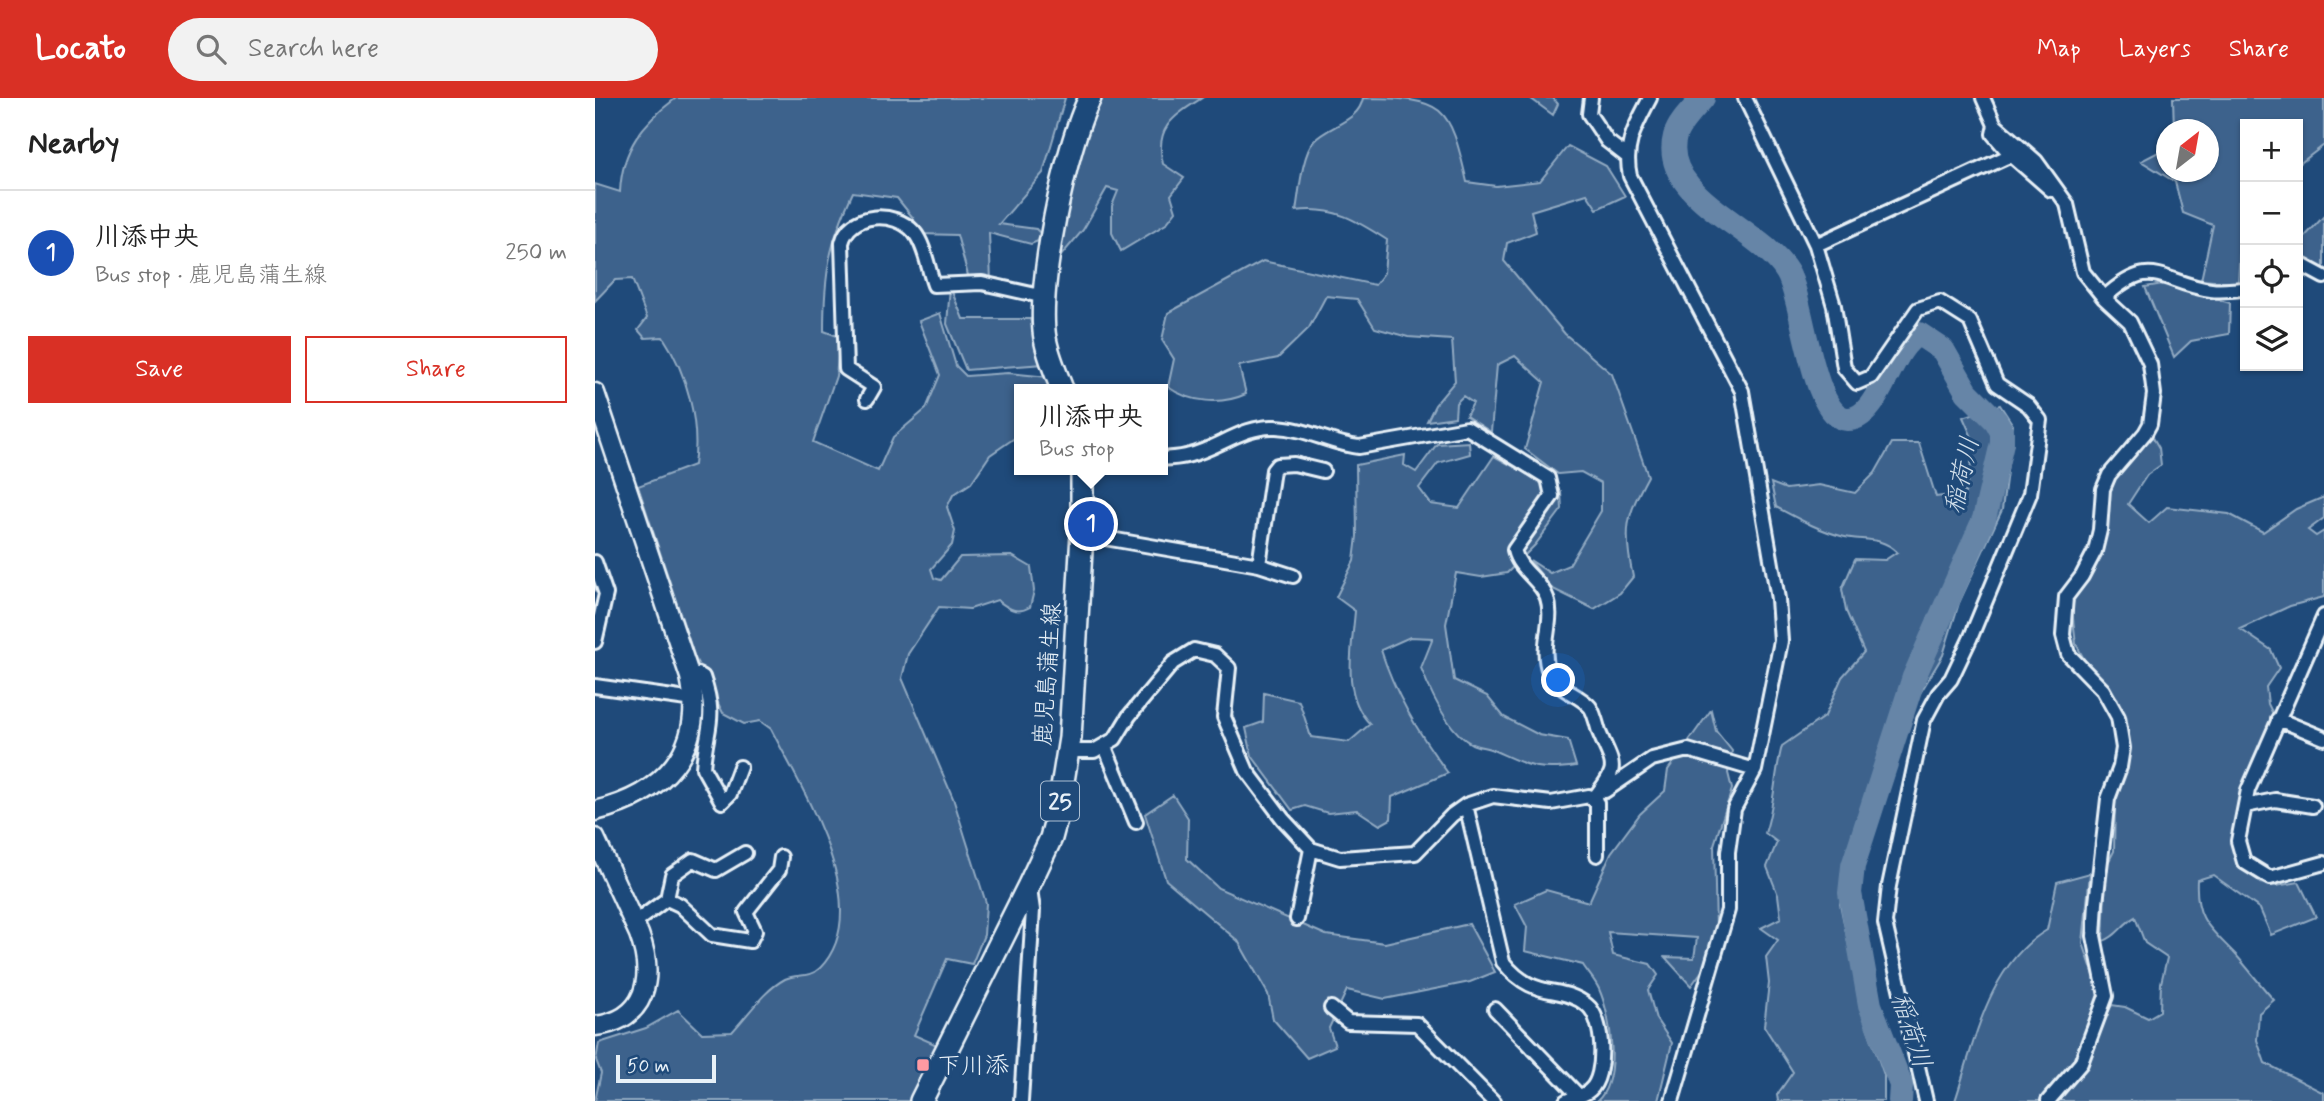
<!DOCTYPE html>
<meta charset="utf-8">
<style>
body{margin:0;font-family:Mynerve,"Klee One",sans-serif;background:#f2f2f2;color:#222}
.controls{position:absolute;right:21px;top:21px;display:grid;overflow:hidden;border-radius:0px;box-shadow:0 2px 5px #0004}
.controls button{width:63px;height:63px;display:grid;place-items:center;padding:0;border:0;border-bottom:2px solid #e0e0e0;background:#fff;color:#222;font:35px sans-serif}
.compass{position:absolute;left:1561px;top:21px;width:63px;height:63px;border-radius:50%;background:#fff;box-shadow:0 2px 5px #0004;rotate:31deg}
.scale{position:absolute;left:21px;bottom:18px;width:100px;box-sizing:border-box;padding-left:7px;border:4px solid #e8f1f8;border-top:0;font-size:19px;line-height:24px;white-space:nowrap;color:#e8f1f8;-webkit-text-stroke:5px #1f4a7a;paint-order:stroke}
.you{position:absolute;left:964px;top:583px;width:24px;height:24px;margin:-18px;border:5px solid #fff;border-radius:50%;background:#1a73e8;box-shadow:0 0 0 10px #1a73e833}
.badge{display:grid;place-items:center;width:46px;height:46px;border-radius:50%;background:#d93025;color:#fff;font-size:23px;font-weight:700}
.pin{position:absolute;translate:-50% -50%;border:4px solid #fff;box-shadow:0 2px 7px #0006}
.popup{position:absolute;left:419px;top:286px;width:154px;height:91px;box-sizing:border-box;display:grid;place-content:center;border-radius:0px;background:#fff;filter:drop-shadow(0 2px 5px #0005);font-size:23px;white-space:nowrap;color:#767676}
.popup b{font-size:26px;color:#222}
.popup::after{content:'';position:absolute;left:50%;top:100%;margin-left:-14px;border:14px solid transparent;border-top-color:#fff}
.list{margin:0;padding:0;list-style:none}
h2{display:flex;justify-content:space-between;align-items:center;height:91px;margin:0;padding:0 28px;font-size:30px}
h2 small{font-size:23px;font-weight:400;color:#767676}
.list li{display:grid;grid-template-columns:46px 1fr auto;gap:21px;align-items:center;box-sizing:border-box;height:126px;padding:0 28px;border-top:2px solid #e0e0e0}
.list b{display:block;font-size:26px;white-space:nowrap}
.list p{margin:0;font-size:23px;white-space:nowrap;color:#767676}
.list em{font-size:23px;font-style:normal;color:#767676}
.actions{display:flex;gap:14px;padding:21px 28px}
.actions a{flex:1;padding:16px 0;border:2px solid #d93025;border-radius:0px;text-align:center;font-size:24px;color:#d93025}
.actions .main{background:#d93025;color:#fff}
.icon{flex:none;width:38px;height:38px;fill:none;stroke:currentColor;stroke-width:2;stroke-linecap:round;stroke-linejoin:round}
.map{position:relative;flex:none;width:1729px;height:1003px;overflow:hidden}
header{display:flex;align-items:center;gap:42px;box-sizing:border-box;height:98px;padding:0 35px;background:#d93025;color:#fff}
header strong{font-size:33px}
nav{display:flex;gap:38px;margin-inline-start:auto;font-size:24px}
.search{width:490px;height:63px;background:#f2f2f2;display:flex;align-items:center;gap:18px;box-sizing:border-box;padding:0 24px;border-radius:38px;color:#767676;font-size:26px}
main{display:flex}
aside{flex:1;background:#fff}
.map>svg:first-child{display:block}
.green{fill:#3c628c;stroke:#92aac2;stroke-width:2}
.lines{fill:none;stroke-linecap:round;stroke-linejoin:round}
.river{stroke:#6685a7;stroke-width:24}
.street-casing{stroke:#e8f1f8;stroke-width:18}
.secondary-casing{stroke:#e8f1f8;stroke-width:23}
.primary-casing{stroke:#e8f1f8;stroke-width:26}
.street{stroke:#1f4a7a;stroke-width:12}
.secondary{stroke:#1f4a7a;stroke-width:18}
.primary{stroke:#1f4a7a;stroke-width:21}
.poi-dot{fill:#ff9aa2;stroke:#1f4a7a;stroke-width:2.5}
.labels{text-anchor:middle;stroke-width:6;stroke-linejoin:round;paint-order:stroke}
.shield{fill:#1f4a7a;stroke:#acbfd2;stroke-width:2}
.shield-label{font-size:23px;font-weight:bold;fill:#e8f1f8}
.street-label{font-size:24px;fill:#e8f1f8;stroke:#1f4a7a}
.poi-label{font-size:24px;fill:#e8f1f8;stroke:#1f4a7a;text-anchor:start}
.water-label{font-size:26px;font-style:italic;fill:#d4e1ec;stroke:#1f4a7a}
</style>
<header>
<strong>Locato</strong>
<div class="search"><svg class="icon" aria-label="search" viewBox="0 0 24 24"><circle cx="10" cy="10" r="6"/><path d="M15 15l6 6"/></svg>Search here</div>
<nav><a>Map</a><a>Layers</a><a>Share</a></nav>
</header>
<main>
<aside>
<h2>Nearby<small></small></h2>
<ul class="list">
<li><span class="badge" style="background:#1a4fb4">1</span><div><b>川添中央</b><p>Bus stop · 鹿児島蒲生線</p></div><em>250 m</em></li>
</ul>
<div class="actions"><a class="main">Save</a><a>Share</a></div>
</aside>
<div class="map">
<svg width="1729" height="1003" viewBox="0 0 1729 1003">
<rect width="100%" height="100%" fill="#1f4a7a"/>
<filter id="ink" filterUnits="userSpaceOnUse"><feTurbulence type="fractalNoise" baseFrequency=".0143" numOctaves="2"/><feDisplacementMap in="SourceGraphic" scale="14" xChannelSelector="R" yChannelSelector="G"/><feConvolveMatrix kernelMatrix="1 2 1 2 8 2 1 2 1" color-interpolation-filters="sRGB"/></filter>
<g filter="url(#ink)">
<path class="green" d="M81,0H470L448,75L404,126L441,131L445,135L443,143L436,146L394,135L396,183L374,181L362,137L325,136L320,130L319,121L302,100L258,94C234,146 229,176 229,233L245,239L241,278L218,344L283,373L298,339L331,311L345,277L324,223L345,215L361,268L371,278L413,275L453,279L457,291H424V337L395,357L376,385L358,397L352,409L360,433L357,447L336,471L339,480L346,482L365,459L417,458L436,469L439,493L435,509C421,517 413,510 402,502L375,511L344,509L313,556L307,580L358,700L391,805L389,837L377,866L352,861L319,937L342,947L314,1003H0L6,975L1,962L4,945L51,930L83,912L107,935L137,934C154,916 168,893 190,881C202,875 214,881 225,870C283,810 206,690 176,631L165,623L149,626L128,615L100,560L43,388L99,367C105,324 92,275 68,239L50,240L43,232L52,220L37,181L20,182L0,203V86L25,94C27,50 48,25 81,0Z
M505,0H607C579,18 559,29 568,66L589,80L576,97L581,113L571,126L526,153L517,135V108L523,93L512,90L488,132L459,166L486,40Z
M768,0C850,0 854,6 872,84L901,88L945,83L973,48L1011,68L1030,98L1002,111L992,96L936,113L941,134L912,145L909,163L970,236L1017,276L1053,378C1031,419 1028,432 1038,479L1025,495L999,511L956,490L935,462L955,475L974,467L1006,413V385L986,374L963,376L930,351L949,284L920,258L902,267L896,334L871,318L878,305L868,298L861,305L860,319L832,323L840,307L860,283L857,242L813,239L780,230L762,201L731,198L714,230L683,260L644,268L651,296C627,307 595,305 573,289L579,261L567,242L573,215L668,163L780,187L789,175L792,142C761,122 739,108 701,113C704,96 707,56 719,43C734,27 764,24 768,0Z
M935,0H958L963,6L958,17Z
M1578,0H1729V47L1703,67V26H1650V125L1646,136L1643,185L1606,182L1618,127L1588,115L1580,84L1546,63L1571,50L1572,74H1614V32L1579,31Z
M1729,118V170L1715,169L1703,155V146Z
M1568,186L1635,205L1634,236L1596,243L1579,259L1550,189Z
M355,189L368,221H435L448,266L371,272L352,226Z
M1405,307L1418,327L1407,412L1364,505L1348,557L1324,597L1264,720L1245,806L1269,920L1289,977V1003H1183L1182,997L1198,974L1169,928L1174,885L1171,859L1183,842L1166,830L1186,820L1183,797L1172,769L1182,744L1170,735C1180,706 1179,677 1187,648L1230,618L1247,579L1269,554L1251,513L1247,491L1260,461L1290,462L1302,454C1285,437 1266,444 1246,438C1223,432 1202,420 1181,409L1176,385L1191,391L1224,387L1260,395L1280,375L1297,345H1324L1341,399L1370,395L1380,346L1368,319Z
M1556,336L1564,350L1566,367L1552,377L1533,406L1554,425L1572,409L1634,416L1668,434L1701,411L1729,399V420L1713,432L1721,438L1729,433V499L1695,508L1645,531L1676,552L1684,570L1671,589L1673,606L1685,630L1663,670L1652,721L1650,764L1665,785L1681,788L1704,784L1721,819L1676,837L1665,811L1618,777L1602,782C1600,822 1615,830 1640,856C1654,871 1665,887 1679,902L1664,915L1662,942L1670,965L1729,995V1003H1360C1380,943 1393,867 1452,832L1462,784L1495,775L1488,845L1504,892L1493,949L1517,907L1530,909L1553,920L1565,913L1566,885L1572,860L1550,845L1540,819C1527,826 1522,839 1508,843L1511,769L1519,753L1520,700L1531,636L1523,601L1490,563L1481,546L1477,512L1480,494L1507,455L1516,378Z
M874,344L875,356L843,365L824,390L836,406L864,410L899,358L966,394L967,411L940,447L912,475L886,479L861,475L851,526L859,582L892,598L909,619L944,637L973,642L981,668C941,674 932,667 898,652C891,649 883,649 877,646C853,634 835,593 826,570L838,540L815,539L786,552C800,596 825,638 853,675L797,699L796,721L785,727L762,712L733,715L710,708L697,712L657,658L651,630L668,624L669,595L704,603L716,639L754,644L775,626C746,596 757,551 760,513L741,499L759,463L762,438L761,367L810,357L809,367L821,374L842,346Z
M1116,612L1121,633L1137,653L1133,675L1137,691L1119,747L1121,830L1109,870L1096,888L1070,859L1099,860L1102,840L1013,834L1018,857L1055,866L1063,877L1053,892L1061,921L1077,945L1063,1003H1002C1026,981 1016,918 1004,891C1000,882 993,875 988,867L930,853L932,829L920,806L951,792L994,804L1016,755L1045,716L1070,693L1073,672Z
M578,697L593,720L592,761L623,790L731,837L790,845L874,826L900,874L875,884L790,901L752,892L734,930L740,948L712,960L678,921L673,896L643,843L571,782L550,716Z"/>
<g class="lines">
<path class="river" d="M1108,0C1099,11 1084,24 1080,38C1064,99 1165,129 1192,174C1209,201 1216,319 1252,321C1285,323 1294,248 1324,236L1348,252L1372,294L1401,323L1407,334V345L1389,421L1319,579L1258,768L1255,795L1275,907L1306,987L1305,1003"/>
<defs>
<path id="street" d="M996,0L994,16L1012,43L1030,57
M1055,0C1041,27 1028,47 1035,78L1147,293L1183,501L1186,543L1160,672L1139,711L1133,754V812L1077,1003
M1150,0L1221,147L1416,57L1456,92
M1388,0L1400,27L1441,63L1472,106L1488,174L1509,200L1535,224L1555,266L1559,296L1555,326L1550,335L1514,377L1508,391L1505,432L1500,453L1487,478L1471,499L1468,537L1473,556L1508,592L1523,619L1528,650L1525,669L1513,701L1501,805L1499,838L1511,898L1486,965L1453,1003
M1400,27L1398,36L1416,57
M1221,147L1239,208L1249,270L1262,285L1276,279L1323,211L1345,204L1375,223L1402,286L1433,307L1445,322L1435,396L1375,541L1356,581L1343,596L1329,622L1294,788L1290,825L1331,1003
M1703,165L1729,179
M1509,200C1558,155 1565,185 1616,192C1627,194 1640,191 1650,191
M272,301L279,289L251,271L247,145C254,114 300,112 319,134C330,147 333,171 339,187L387,185L450,199
M568,361C576,360 586,360 595,357C624,350 649,327 681,329C711,330 736,346 764,349L872,330L953,380L957,398L919,452C924,473 945,481 952,500C960,524 944,548 954,574C962,593 983,595 995,609C999,614 1002,627 1004,634C1019,670 1025,667 999,700
M487,436L664,467L698,478
M0,464L11,496L0,544
M664,467L678,372L682,367L699,366L728,373
M1729,518L1653,692L1643,743L1649,764L1675,780L1729,765
M95,579L103,576L108,579C123,622 111,629 108,670L127,704L135,696L145,669
M0,588L99,602
M1683,621L1729,640
M510,649L541,724
M474,653H499L520,641L534,618L578,565L599,552L620,557L634,570L629,619L652,673L688,721L716,751L745,760L820,755L857,717L871,707L898,698L956,705L994,698L1002,705V757
M1010,693L1057,661L1093,652L1160,672
M871,707L908,864C940,904 964,885 992,907C1009,920 1012,978 995,992C989,998 978,1000 971,1003
M1650,708L1680,702L1718,708
M72,801L77,777L98,762L121,772L150,755
M702,821L716,751
M39,825L72,801L85,807L117,837L155,843L160,833L151,814L184,772L186,759
M736,910L753,924L822,926L898,1003
M900,911L984,998
M426,1003L438,812L435,791"/>
<path id="secondary" d="M0,295L95,579C111,652 68,697 0,713
M0,740L44,836C60,879 52,922 0,928"/>
<path id="primary" d="M467,291C461,275 453,258 450,240C441,190 471,46 495,0
M326,1003L434,787L456,740L463,714L475,640L487,436V372"/>
</defs>
<use href="#street" class="street-casing"/>
<use href="#secondary" class="secondary-casing"/>
<use href="#primary" class="primary-casing"/>
<use href="#street" class="street"/>
<use href="#secondary" class="secondary"/>
<use href="#primary" class="primary"/>
</g>
</g>
<rect class="poi-dot" x="321" y="960" width="14" height="14" rx="3.5"/>
<g class="labels">
<rect class="shield" x="446" y="683.5" width="38" height="39" rx="5"/>
<g class="shield-label">
<text x="465" y="711">25</text>
</g>
<g class="street-label">
<text transform="translate(452 576) rotate(-86)" y="8">鹿児島蒲生線</text>
</g>
<g class="poi-label">
<text x="342" y="975">下川添</text>
</g>
<g class="water-label">
<text transform="translate(1366 377) rotate(-77)" y="9">稲荷川</text>
<text transform="translate(1317 932) rotate(72)" y="9">稲荷川</text>
</g>
</g>
</svg>
<div class="controls">
<button>+</button>
<button>−</button>
<button><svg class="icon" aria-label="locate" viewBox="0 0 24 24"><circle cx="12" cy="12" r="6"/><path d="M12 2v4M12 18v4M2 12h4M18 12h4"/></svg></button>
<button><svg class="icon" aria-label="layers" viewBox="0 0 24 24"><path d="M12 4l9 5-9 5-9-5zM3 14l9 5 9-5"/></svg></button>
</div>
<svg class="compass" viewBox="-18 -18 36 36"><path d="M0-13l5 13h-10z" fill="#e53935"/><path d="M0 13l5-13h-10z" fill="#767676"/></svg>
<div class="scale">50 m</div>
<div class="you"></div>
<div class="pin badge" style="left:496px;top:426px;background:#1a4fb4">1</div>
<div class="popup"><b>川添中央</b>Bus stop</div>
</div>
</main>
